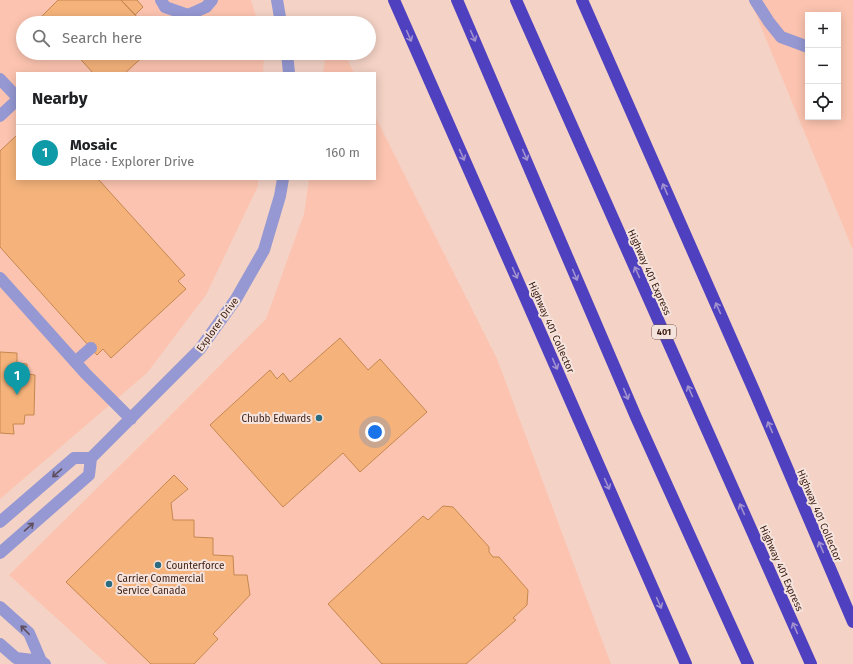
<!DOCTYPE html>
<meta charset="utf-8">
<style>
body{margin:0;font-family:"Fira Sans",sans-serif;background:#f2f2f2;color:#202124}
.controls{position:absolute;right:12px;top:12px;display:grid;overflow:hidden;border-radius:0px;box-shadow:0 2px 10px #0003}
.controls button{width:36px;height:36px;display:grid;place-items:center;padding:0;border:0;border-bottom:1px solid #e0e0e0;background:#fff;color:#202124;font:20px sans-serif}
.you{position:absolute;left:375px;top:432px;width:14px;height:14px;margin:-10px;border:3px solid #fff;border-radius:50%;background:#1a73e8;box-shadow:0 0 0 6px #1a73e833}
.badge{display:grid;place-items:center;width:26px;height:26px;border-radius:50%;background:#d93025;color:#fff;font-size:13px;font-weight:700}
.pin{position:absolute;translate:-50% -33px;filter:drop-shadow(0 1px 2px #0008)}
.pin::after{content:'';position:absolute;top:21px;width:14px;height:12px;background:inherit;clip-path:polygon(0 0,100% 0,50% 100%)}
.list{margin:0;padding:0;list-style:none}
h2{display:flex;justify-content:space-between;align-items:center;height:52px;margin:0;padding:0 16px;font-size:17px}
h2 small{font-size:13px;font-weight:400;color:#757577}
.list li{display:grid;grid-template-columns:26px 1fr auto;gap:12px;align-items:center;box-sizing:border-box;height:56px;padding:0 16px;border-top:1px solid #e0e0e0}
.list b{display:block;font-size:15px;white-space:nowrap}
.list p{margin:0;font-size:13px;white-space:nowrap;color:#757577}
.list em{font-size:13px;font-style:normal;color:#757577}
.icon{flex:none;width:22px;height:22px;fill:none;stroke:currentColor;stroke-width:2;stroke-linecap:round;stroke-linejoin:round}
.map{position:relative;flex:none;width:853px;height:664px;overflow:hidden}
.search{position:absolute;background:#fff;box-shadow:0 2px 10px #0003;left:16px;top:16px;width:360px;height:44px;display:flex;align-items:center;gap:10px;box-sizing:border-box;padding:0 14px;border-radius:22px;color:#757577;font-size:15px}
.panel{position:absolute;background:#fff;box-shadow:0 2px 10px #0003;left:16px;top:72px;width:360px;height:108px;border-radius:0px}
.map>svg:first-child{display:block}
.built{fill:#fcc4b0;fill-rule:evenodd}
.building{fill:#f5b37b;stroke:#c5874f}
.lines{fill:none;stroke-linecap:round;stroke-linejoin:round}
.minor{stroke:#9598d2;stroke-width:12}
.highway{stroke:#4f40bf;stroke-width:12}
.oneway{stroke:#a292ce}
.oneway2{stroke:#5f4e5e}
.poi-dot{fill:#2a6b7f;stroke:#f5e3dd;stroke-width:1.5}
.labels{text-anchor:middle;stroke-width:4;stroke-linejoin:round;paint-order:stroke}
.shield{fill:#f5e3dd;stroke:#73584e;stroke-width:1}
.shield-label{font-size:9px;font-weight:bold;fill:#3b1d11}
.street-label{font-size:10px;fill:#3b1d11;stroke:#f5e3dd}
.poi-label{font-size:10px;fill:#3b1d11;stroke:#f5e3dd;text-anchor:start}
</style>
<div class="map">
<svg width="853" height="664" viewBox="0 0 853 664">
<rect width="100%" height="100%" fill="#f4d2c5"/>
<path class="built" d="M0,0H251L258,23H23V53H264L263,73H17V179H258V186L206,295L147,373L0,499Z
M750,0H853V250ZM808,15H838V117H808Z
M326,53H344L354,73H323Z
M375,116L497,359L611,664H107L9,575L159,427L266,319L304,214L309,179H375Z"/>
<path class="building" d="M58,0H121L143,23H47L41,17Z
M121,0H137L143,7L135,15Z
M75,53H147L125,73H93Z
M17,135V179H98L185,275L178,281L186,289L111,358L103,349L97,355L0,247V151Z
M340,338L368,370L380,359L427,412L360,472L343,453L283,507L210,425L270,370L277,379L283,373L290,382Z
M0,352L17,353V363L27,364V374L35,375L34,415H25L24,424H13L14,434L0,433Z
M174,475L188,489L171,503L173,520H194V537L213,538V555L233,556L234,575H247L250,595L213,634L218,639L194,664H151L66,582Z
M443,506L453,507L489,547V552L493,557H499L528,590L527,605L513,618L516,620L466,664H382L328,604L423,516L428,520Z"/>
<g class="lines">
<path class="minor" d="M161,0L165,7L188,15L206,7L212,0
M277,0L281,23
M755,0L769,22L781,37L808,47
M287,53L289,73
M0,79L17,97
M0,116L17,100
M0,278L86,374L131,419
M75,362L91,348
M0,522L74,458H91
M0,553L89,475L91,458L200,349L236,299L264,250L280,196L283,179
M0,607L29,633L41,661L45,664
M0,644L16,658L41,661"/>
<path class="highway" d="M394,0L539,329L686,664
M457,0L636,417L748,664
M516,0L811,664
M582,0L756,395L853,622"/>
</g>
<defs><path id="oneway-shaft" d="M-6 0H5M1.5-3L5.5 0L1.5 3" fill="none" stroke-width="1.6" stroke-linecap="round" stroke-linejoin="round"/></defs>
<g class="oneway">
<use href="#oneway-shaft" transform="translate(409 36) rotate(66)"/>
<use href="#oneway-shaft" transform="translate(473 36) rotate(66)"/>
<use href="#oneway-shaft" transform="translate(462 155) rotate(66)"/>
<use href="#oneway-shaft" transform="translate(525 155) rotate(67)"/>
<use href="#oneway-shaft" transform="translate(665 189) rotate(-114)"/>
<use href="#oneway-shaft" transform="translate(637 272) rotate(-114)"/>
<use href="#oneway-shaft" transform="translate(515 273) rotate(66)"/>
<use href="#oneway-shaft" transform="translate(575 275) rotate(67)"/>
<use href="#oneway-shaft" transform="translate(718 308) rotate(-114)"/>
<use href="#oneway-shaft" transform="translate(555 364) rotate(66)"/>
<use href="#oneway-shaft" transform="translate(690 391) rotate(-114)"/>
<use href="#oneway-shaft" transform="translate(626 394) rotate(67)"/>
<use href="#oneway-shaft" transform="translate(770 427) rotate(-113)"/>
<use href="#oneway-shaft" transform="translate(607 484) rotate(66)"/>
<use href="#oneway-shaft" transform="translate(742 509) rotate(-114)"/>
<use href="#oneway-shaft" transform="translate(821 547) rotate(-113)"/>
<use href="#oneway-shaft" transform="translate(659 603) rotate(66)"/>
<use href="#oneway-shaft" transform="translate(795 628) rotate(-114)"/>
</g>
<g class="oneway2">
<use href="#oneway-shaft" transform="translate(57 473) rotate(139)"/>
<use href="#oneway-shaft" transform="translate(29 527) rotate(-41)"/>
<use href="#oneway-shaft" transform="translate(25 630) rotate(-134)"/>
</g>
<g class="poi-dot">
<circle cx="319" cy="418" r="4"/>
<circle cx="158" cy="565" r="4"/>
<circle cx="109" cy="584" r="4"/>
</g>
<g class="labels">
<rect class="shield" x="652" y="325" width="24" height="14" rx="3"/>
<g class="shield-label">
<text x="664" y="335">401</text>
</g>
<g class="street-label">
<text transform="translate(650 272) rotate(66)" y="4">Highway 401 Express</text>
<text transform="translate(217 324) rotate(-54)" y="4">Explorer Drive</text>
<text transform="translate(552 327) rotate(66)" y="4">Highway 401 Collector</text>
<text transform="translate(820 515) rotate(67)" y="4">Highway 401 Collector</text>
<text transform="translate(782 568) rotate(66)" y="4">Highway 401 Express</text>
</g>
<g class="poi-label">
<text x="311" y="422" text-anchor="end">Chubb Edwards</text>
<text x="166" y="569">Counterforce</text>
<text x="117" y="582">Carrier Commercial<tspan x="117" dy="12">Service Canada</tspan></text>
</g>
</g>
</svg>
<div class="controls">
<button>+</button>
<button>−</button>
<button><svg class="icon" aria-label="locate" viewBox="0 0 24 24"><circle cx="12" cy="12" r="6"/><path d="M12 2v4M12 18v4M2 12h4M18 12h4"/></svg></button>
</div>
<div class="you"></div>
<div class="pin badge" style="left:17px;top:395px;background:#0f9aa8">1</div>
<div class="search"><svg class="icon" aria-label="search" viewBox="0 0 24 24"><circle cx="10" cy="10" r="6"/><path d="M15 15l6 6"/></svg>Search here</div>
<section class="panel">
<h2>Nearby<small></small></h2>
<ul class="list">
<li><span class="badge" style="background:#0f9aa8">1</span><div><b>Mosaic</b><p>Place · Explorer Drive</p></div><em>160 m</em></li>
</ul>
</section>
</div>
